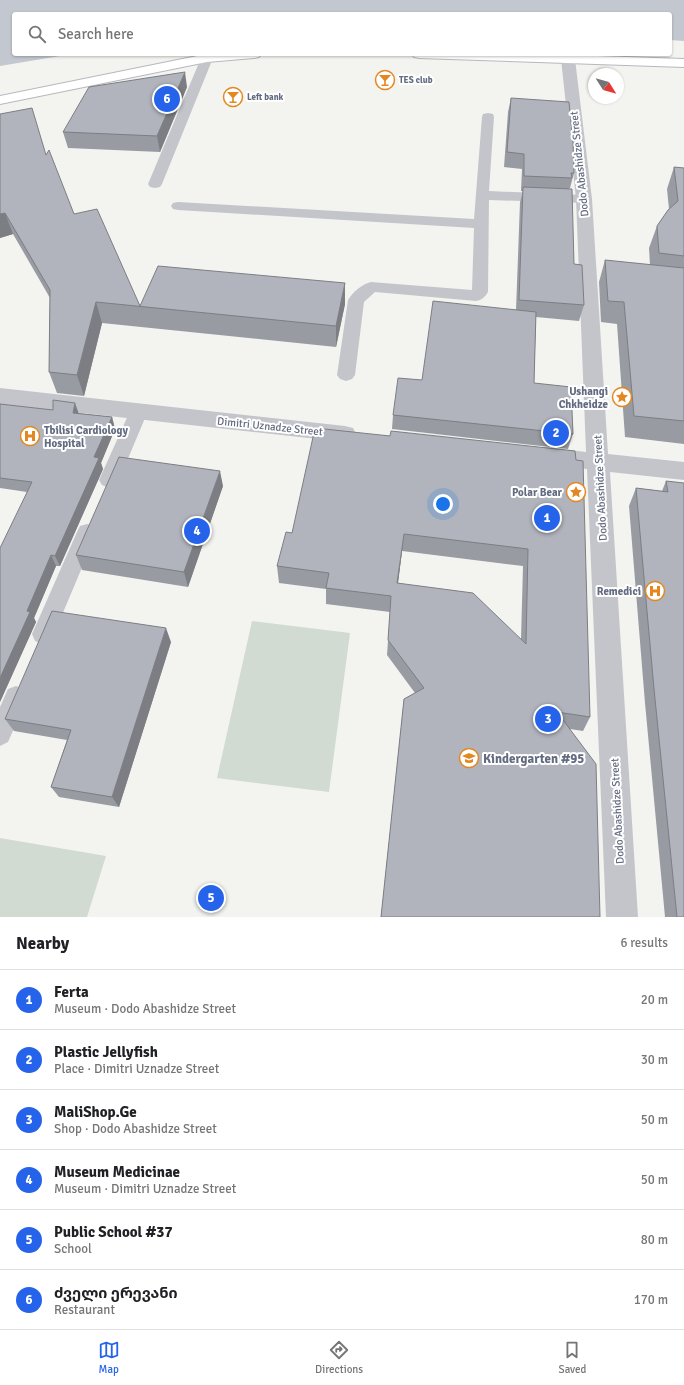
<!DOCTYPE html>
<meta charset="utf-8">
<style>
body{margin:0;font-family:Signika,"Noto Sans Georgian",sans-serif;background:#f2f2f2;color:#202124}
.compass{position:absolute;left:588px;top:68px;width:36px;height:36px;border-radius:50%;background:#fff;box-shadow:0 1px 3px #0004;rotate:127deg}
.you{position:absolute;left:443px;top:504px;width:14px;height:14px;margin:-10px;border:3px solid #fff;border-radius:50%;background:#1a73e8;box-shadow:0 0 0 6px #1a73e833}
.badge{display:grid;place-items:center;width:26px;height:26px;border-radius:50%;background:#2563eb;color:#fff;font-size:13px;font-weight:700}
.pin{position:absolute;translate:-50% -50%;border:2px solid #fff;box-shadow:0 1px 4px #0006}
.list{margin:0;padding:0;list-style:none}
h2{display:flex;justify-content:space-between;align-items:center;height:52px;margin:0;padding:0 16px;font-size:17px}
h2 small{font-size:13px;font-weight:400;color:#757577}
.list li{display:grid;grid-template-columns:26px 1fr auto;gap:12px;align-items:center;box-sizing:border-box;height:60px;padding:0 16px;border-top:1px solid #e0e0e0}
.list b{display:block;font-size:15px;white-space:nowrap}
.list p{margin:0;font-size:13px;white-space:nowrap;color:#757577}
.list em{font-size:13px;font-style:normal;color:#757577}
.icon{flex:none;width:22px;height:22px;fill:none;stroke:currentColor;stroke-width:2;stroke-linecap:round;stroke-linejoin:round}
.map{position:relative;flex:none;width:684px;height:917px;overflow:hidden}
.search{position:absolute;background:#fff;box-shadow:0 1px 3px #0004;left:12px;right:12px;top:12px;height:44px;display:flex;align-items:center;gap:10px;box-sizing:border-box;padding:0 14px;border-radius:4px;color:#757577;font-size:15px}
.sheet{height:412px;background:#fff}
nav{display:flex;justify-content:space-around;align-items:center;box-sizing:border-box;height:56px;border-top:1px solid #e0e0e0;background:#fff;font-size:11px;color:#757577}
nav a{display:grid;justify-items:center;gap:2px}
nav .on{color:#2563eb}
.map>svg:first-child{display:block}
.green{fill:#d2dbd1}
.water{fill:#c3c8d0}
.lines{fill:none;stroke-linecap:round;stroke-linejoin:round}
.primary-casing{stroke:#b6b8bd;stroke-width:2}
.service{fill:#c4c5ca;fill-rule:evenodd}
.minor{fill:#c4c5ca;fill-rule:evenodd}
.primary{fill:#fff;fill-rule:evenodd}
.wall{fill:#989ba2;fill-rule:evenodd}
.shaded-wall{fill:#7c7e84}
.building{fill:#b1b4bc;stroke:#7c7e84;fill-rule:evenodd}
.labels{text-anchor:middle;stroke-width:4;stroke-linejoin:round;paint-order:stroke}
.far-poi-label{font-size:9px;font-weight:bold;fill:#636b81;stroke:#fff;text-anchor:start}
.street-label{font-size:11px;fill:#636b81;stroke:#fff}
.poi-label{font-size:11px;font-weight:bold;fill:#636b81;stroke:#fff;text-anchor:end}
.near-poi-label{font-size:13px;font-weight:bold;fill:#636b81;stroke:#fff;text-anchor:start}
</style>
<div class="map">
<svg width="684" height="917" viewBox="0 0 684 917">
<rect width="100%" height="100%" fill="#f3f4f0"/>
<path class="green" d="M252,621L350,633L329,792L217,778Z
M0,838L106,856L87,917H0Z"/>
<path class="water" d="M0,0H684V41L670,40V14H14V54H72L0,66Z"/>
<g class="lines">
<defs>
<path id="primary" d="M207,54H261L259,57L254,58L207,62L0,104V96Z
M412,54H540L684,59V67L419,58L414,57Z"/>
</defs>
<use href="#primary" class="primary-casing"/>
<path class="service" d="M207,54L211,55L213,58L162,184L160,187L155,188L150,187L148,184L201,58L203,55Z
M488,113L493,114L494,117L489,191L584,195L589,196L591,199L589,202L584,203L489,200L488,292C485,297 482,300 476,301L375,292L364,302L355,375L352,379L346,381L340,379L337,375L348,300C353,292 362,284 371,282L472,290L474,228L178,210L173,209L171,206L173,203L178,202L474,219L482,117L483,114Z
M139,404L145,406L148,411L119,480L116,485L109,488L102,485L99,480L130,411L133,406Z
M87,524L94,526L97,532L54,634L51,641L43,644L35,641L32,634L77,532L80,526Z
M16,686L24,689L28,697L8,742L0,746V707L8,689Z"/>
<path class="minor" d="M568,55L573,56L575,59L592,199L608,454L684,462V480L610,472L638,917H606L587,469L546,465L538,462L535,456L538,450L546,447L586,452L576,199L561,59L563,56Z
M0,388L345,426L353,428L356,434L353,440L345,442L0,404Z"/>
<use href="#primary" class="primary"/>
</g>
<path class="wall" d="M187,87L160,152L68,148L63,132Z
M511,98L574,173L570,188H569V189L574,264L584,305L579,321L536,317L534,383L573,434L568,449L392,429L393,415L422,380L516,310L520,202L523,191H521L522,169L504,167L508,112Z
M0,114L46,155L74,214L140,306L345,283V304L336,347L102,323L84,396L57,393L49,372L50,298L13,234L0,238Z
M674,167L684,168V444L625,437L617,324L601,322L599,282L605,260L650,265L649,248L657,226L669,209L667,189Z
M0,404L112,417L115,429L101,463L103,469L60,566H56L34,618L36,622L0,702L27,492L0,488Z
M390,436L575,451L590,717L583,731L570,729L600,917H381L404,699L415,693L387,655L390,612L326,604V589L279,583L277,566L292,533ZM402,551L523,566L521,639L398,583Z
M666,481L684,483V917H665L645,703L629,506L636,488L662,491Z
M223,486L188,587L82,570L76,555Z
M171,642L119,807L59,797L51,787L67,740L14,731L5,719Z"/>
<path class="shaded-wall" d="M185,72L187,87L160,152L157,136Z
M5,213L13,234L0,238V214Z
M345,283V304L336,347V326Z
M96,302L102,323L84,396L77,375Z
M75,403L79,414L73,413Z
M112,417L115,429L101,463L103,469L60,566L55,556L94,457Z
M220,471L223,486L188,587L184,572Z
M404,534L402,551L396,599L397,583Z
M51,555L56,566L34,618L36,622L0,702V678L27,611Z
M166,628L171,642L119,807L112,797Z"/>
<path class="building" d="M185,72L157,136L63,132L89,87Z
M511,98L569,102L573,142L574,173H571L572,178L524,176V154L507,152Z
M32,108L46,155L49,150L74,214L97,209L140,306L158,266L345,283L336,326L96,302L77,375L49,372L50,290L5,213L0,214V114Z
M674,167L684,168V256L659,253L657,226L668,210L678,201Z
M523,187L572,189L574,264L582,265L584,305L519,300Z
M605,260L684,268V421L634,416L624,302L608,301Z
M433,301L536,312L534,383L571,387L573,434L393,415L398,378L422,380Z
M53,400L75,403L73,413L112,417L94,457L99,458L55,556L51,555L27,611L30,612L0,678V548L32,482L0,478V404L53,410Z
M315,428L390,436L391,431L575,451L576,460L583,461L590,717L557,712L596,764L600,917H381L404,699L424,688L388,640L391,596L326,588L329,573L277,566L286,532L292,533ZM404,534L528,549L526,644L473,593L397,583Z
M119,457L220,471L184,572L76,555Z
M666,481L684,483V917H677L654,689L636,488L668,492Z
M52,611L166,628L112,797L51,787L71,730L5,719Z"/>
<defs>
<symbol id="bar-ring" viewBox="-11 -11 22 22"><circle r="9.5" fill="#fff" stroke="#e38821" stroke-width="1.5"/><path d="M-6-5H6L.8 .8V4.5H3.5V6h-7V4.5H-.8V.8Z" fill="#e38821"/></symbol>
<symbol id="sight-ring" viewBox="-11 -11 22 22"><circle r="9.5" fill="#fff" stroke="#e38821" stroke-width="1.5"/><path d="M0-6L1.8-2.2L6-1.7L2.9 1.2L3.7 5.4L0 3.3L-3.7 5.4L-2.9 1.2L-6-1.7L-1.8-2.2Z" fill="#e38821"/></symbol>
<symbol id="hospital-ring" viewBox="-11 -11 22 22"><circle r="9.5" fill="#fff" stroke="#e38821" stroke-width="1.5"/><path d="M-5-5h3v3.5h4V-5h3V5h-3V1.5h-4V5h-3Z" fill="#e38821"/></symbol>
<symbol id="school-ring" viewBox="-11 -11 22 22"><circle r="9.5" fill="#fff" stroke="#e38821" stroke-width="1.5"/><path d="M0-5L7-2L0 1L-7-2ZM-4 1L0 2.5L4 1V4Q0 6-4 4Z" fill="#e38821"/></symbol>
</defs>
<g fill-rule="evenodd">
<use href="#bar-ring" x="374" y="69" width="22" height="22"/>
<use href="#bar-ring" x="222" y="86" width="22" height="22"/>
<use href="#sight-ring" x="611" y="386" width="22" height="22"/>
<use href="#hospital-ring" x="19" y="425" width="22" height="22"/>
<use href="#sight-ring" x="565" y="481" width="22" height="22"/>
<use href="#hospital-ring" x="644" y="580" width="22" height="22"/>
<use href="#school-ring" x="458" y="747" width="22" height="22"/>
</g>
<g class="labels">
<g class="far-poi-label">
<text x="399" y="83">TES club</text>
<text x="247" y="100">Left bank</text>
</g>
<g class="street-label">
<text transform="translate(579 164) rotate(-96)" y="4">Dodo Abashidze Street</text>
<text transform="translate(270 426) rotate(6)" y="4">Dimitri Uznadze Street</text>
<text transform="translate(600 488) rotate(-93)" y="4">Dodo Abashidze Street</text>
<text transform="translate(617 811) rotate(-93)" y="4">Dodo Abashidze Street</text>
</g>
<g class="poi-label">
<text x="608" y="395">Ushangi<tspan x="608" dy="13">Chkheidze</tspan></text>
<text x="44" y="434" text-anchor="start">Tbilisi Cardiology<tspan x="44" dy="13">Hospital</tspan></text>
<text x="562" y="496">Polar Bear</text>
<text x="641" y="595">Remedici</text>
</g>
<g class="near-poi-label">
<text x="483" y="763">Kindergarten #95</text>
</g>
</g>
</svg>
<svg class="compass" viewBox="-18 -18 36 36"><path d="M0-13l5 13h-10z" fill="#e53935"/><path d="M0 13l5-13h-10z" fill="#757577"/></svg>
<div class="you"></div>
<div class="pin badge" style="left:547px;top:518px">1</div>
<div class="pin badge" style="left:556px;top:433px">2</div>
<div class="pin badge" style="left:548px;top:719px">3</div>
<div class="pin badge" style="left:197px;top:531px">4</div>
<div class="pin badge" style="left:211px;top:898px">5</div>
<div class="pin badge" style="left:167px;top:99px">6</div>
<div class="search"><svg class="icon" aria-label="search" viewBox="0 0 24 24"><circle cx="10" cy="10" r="6"/><path d="M15 15l6 6"/></svg>Search here</div>
</div>
<section class="sheet">
<h2>Nearby<small>6 results</small></h2>
<ul class="list">
<li><span class="badge">1</span><div><b>Ferta</b><p>Museum · Dodo Abashidze Street</p></div><em>20 m</em></li>
<li><span class="badge">2</span><div><b>Plastic Jellyfish</b><p>Place · Dimitri Uznadze Street</p></div><em>30 m</em></li>
<li><span class="badge">3</span><div><b>MaliShop.Ge</b><p>Shop · Dodo Abashidze Street</p></div><em>50 m</em></li>
<li><span class="badge">4</span><div><b>Museum Medicinae</b><p>Museum · Dimitri Uznadze Street</p></div><em>50 m</em></li>
<li><span class="badge">5</span><div><b>Public School #37</b><p>School</p></div><em>80 m</em></li>
<li><span class="badge">6</span><div><b>ძველი ერევანი</b><p>Restaurant</p></div><em>170 m</em></li>
</ul>
</section>
<nav>
<a class="on"><svg class="icon" aria-label="map" viewBox="0 0 24 24"><path d="M3 6l6-2 6 2 6-2v14l-6 2-6-2-6 2zM9 4v14M15 6v14"/></svg>Map</a>
<a><svg class="icon" aria-label="directions" viewBox="0 0 24 24"><path d="M12 3l9 9-9 9-9-9zM9 14v-3h6M13 9l2 2-2 2"/></svg>Directions</a>
<a><svg class="icon" aria-label="saved" viewBox="0 0 24 24"><path d="M7 4h10v16l-5-4-5 4z"/></svg>Saved</a>
</nav>
